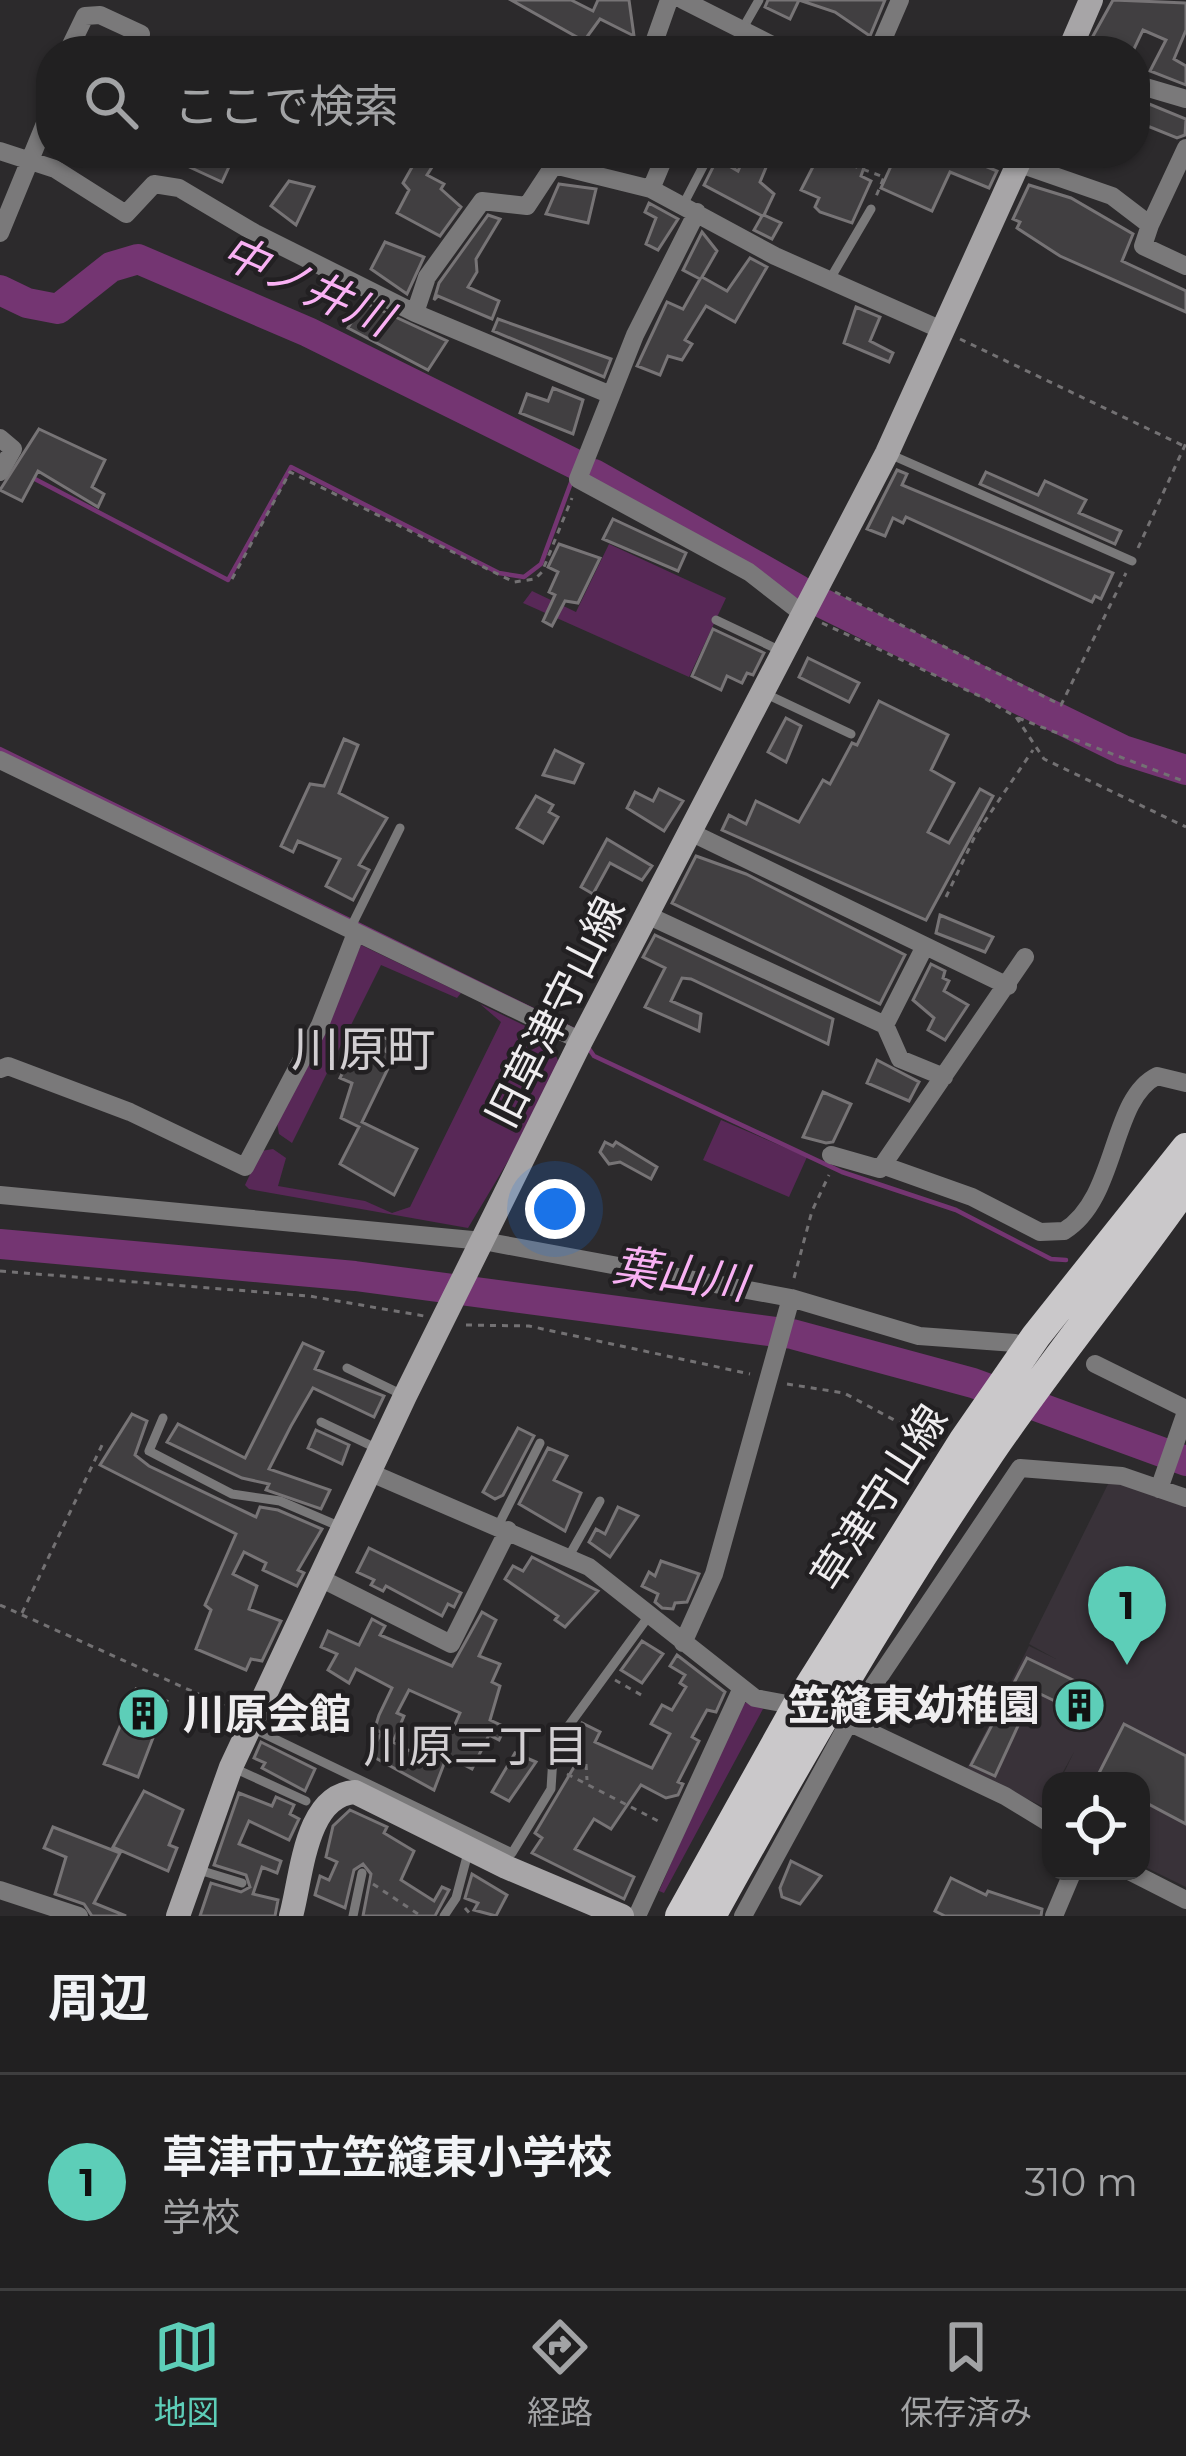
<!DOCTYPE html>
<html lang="ja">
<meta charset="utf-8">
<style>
body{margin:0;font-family:Montserrat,"Noto Sans JP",sans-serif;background:#2d2d2e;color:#f1f3f6}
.controls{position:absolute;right:36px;bottom:36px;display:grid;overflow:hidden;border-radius:24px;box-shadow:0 3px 9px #0004}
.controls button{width:108px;height:108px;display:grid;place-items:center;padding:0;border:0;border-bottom:3px solid #3e3e3f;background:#212021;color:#f1f3f6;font:60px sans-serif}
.you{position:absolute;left:555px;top:1209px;width:42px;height:42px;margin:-30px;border:9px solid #fff;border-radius:50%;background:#1a73e8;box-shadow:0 0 0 18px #1a73e833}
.badge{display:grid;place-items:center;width:78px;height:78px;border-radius:50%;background:#5dceb8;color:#111;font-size:39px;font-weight:700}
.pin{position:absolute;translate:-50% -99px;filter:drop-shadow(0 3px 6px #0008)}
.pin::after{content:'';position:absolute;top:63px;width:42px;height:36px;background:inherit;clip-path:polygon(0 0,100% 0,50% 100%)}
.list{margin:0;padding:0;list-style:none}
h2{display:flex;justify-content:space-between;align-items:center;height:156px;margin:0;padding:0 48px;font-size:51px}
h2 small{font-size:39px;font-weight:400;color:#a2a3a5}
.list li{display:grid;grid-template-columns:78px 1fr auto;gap:36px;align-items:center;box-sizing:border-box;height:216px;padding:0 48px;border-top:3px solid #3e3e3f}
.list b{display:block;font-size:45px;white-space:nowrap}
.list p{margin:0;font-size:39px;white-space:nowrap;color:#a2a3a5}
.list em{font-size:39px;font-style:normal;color:#a2a3a5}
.icon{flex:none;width:66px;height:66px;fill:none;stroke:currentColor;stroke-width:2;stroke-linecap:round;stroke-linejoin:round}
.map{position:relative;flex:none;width:1186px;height:1916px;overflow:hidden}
.search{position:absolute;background:#212021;box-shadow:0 3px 9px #0004;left:36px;right:36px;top:36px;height:132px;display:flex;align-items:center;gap:30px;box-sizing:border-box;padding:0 42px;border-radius:48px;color:#a2a3a5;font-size:45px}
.sheet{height:372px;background:#212021}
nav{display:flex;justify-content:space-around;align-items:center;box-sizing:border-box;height:168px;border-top:3px solid #3e3e3f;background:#212021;font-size:33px;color:#a2a3a5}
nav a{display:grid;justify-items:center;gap:6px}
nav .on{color:#5dceb8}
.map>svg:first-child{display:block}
.built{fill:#393239}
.green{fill:#582857}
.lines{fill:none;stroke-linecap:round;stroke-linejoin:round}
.stream{stroke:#743572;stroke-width:4.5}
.river{stroke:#743572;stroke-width:30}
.building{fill:#413f41;stroke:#777476;stroke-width:3;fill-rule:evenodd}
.path{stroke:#737173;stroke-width:3;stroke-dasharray:6 6;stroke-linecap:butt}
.lane{stroke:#7a797a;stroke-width:9}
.street{stroke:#7a797a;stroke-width:18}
.secondary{stroke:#a7a5a7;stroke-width:24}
.primary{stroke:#cac8ca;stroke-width:30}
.labels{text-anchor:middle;stroke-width:9;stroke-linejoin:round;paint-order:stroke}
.street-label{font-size:42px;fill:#efedef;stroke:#222022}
.poi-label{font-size:42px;font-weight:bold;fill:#efedef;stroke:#222022;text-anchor:end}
.water-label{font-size:45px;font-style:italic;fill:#f9b1f4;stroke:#222022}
.neighbourhood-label{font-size:45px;fill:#d2cfd2;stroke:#222022}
.quarter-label{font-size:48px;fill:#d2cfd2;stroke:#222022}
</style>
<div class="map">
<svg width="1186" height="1916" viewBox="0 0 1186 1916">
<rect width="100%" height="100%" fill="#2c2a2c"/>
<path class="built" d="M1110,1480L1186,1506V1887L1141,1865V1781H1060L1074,1752L1058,1781H1051L1044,1807L966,1770L1029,1646L1056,1659L1029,1644Z"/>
<path class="green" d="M609,544L726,598L689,677L523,603L532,591L576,612Z
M361,945L461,993L457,998L381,965L292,1143L279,1134L277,1123Z
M480,1004L548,1037L559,1063L526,1131L468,1228L249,1189L245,1185L261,1151L273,1149L286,1158L278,1186L365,1201L392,1213L410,1207L501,1022Z
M721,1120L807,1157L789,1197L703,1160Z
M748,1701L764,1707L664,1893L659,1891L739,1707Z"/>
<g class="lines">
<path class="stream" d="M33,478L228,580L291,467L499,573L524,577L541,564L572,480
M0,749L578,1032
M587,1046L594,1056L842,1172L956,1210L1051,1259L1066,1260"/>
<path class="river" d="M0,290L27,303L58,309L111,267L138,259L308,332L577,465
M594,474L799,590
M824,604L1123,750L1186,770
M0,1244L355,1276L792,1334L973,1383L1186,1461"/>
</g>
<path class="building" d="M511,0H571L593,11L598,0H629L634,36L600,19L584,41Z
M768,0H885L870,36L835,12L799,0L790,19L765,7Z
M1113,0L1186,3V30L1174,59L1186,66V85L1150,71L1166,40L1143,30L1133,51H1116L1118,47L1093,36Z
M1137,99L1186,119L1185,135L1177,138L1135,121Z
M159,153H223L233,158L222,182Z
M420,153H441L427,175L444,184L441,189L461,207L440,236L397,213L409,190L403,183Z
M746,153H772L760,182L774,194L764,215L781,223L772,239L754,230L762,216L704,185L717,159L738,171Z
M820,153H869L861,176L871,181L852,223L820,212L815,207L819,198L801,190Z
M897,153H954L997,171L989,188L950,172L932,211L881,188Z
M289,181L314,187L296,225L271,206Z
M559,184L596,189L588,223L546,214Z
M1029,185L1071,198L1133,234L1122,261L1186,291V312L1060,256L1017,228L1020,222L1013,219Z
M649,203L678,219L658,250L646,244L656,218L645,212Z
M488,215L500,219L476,259L477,272L468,287L499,301L492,319L438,296L434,300L439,283Z
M702,232L717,251L702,277L727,291L750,258L767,267L735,322L706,306L685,340L692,344L682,360L668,356L660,375L637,366L667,302L683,309L700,279L683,270Z
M385,242L424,257L407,294L371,269Z
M363,302L447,341L428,370L348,328Z
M856,307L880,317L870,341L893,353L889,362L844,343Z
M498,319L611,359L604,377L493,331Z
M553,388L583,400L573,434L520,413L527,394L548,401Z
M39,429L105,460L92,487L104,494L98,507L38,471L22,501L0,490Z
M897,470L907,474L902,485L1113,573L1101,599L1095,596L1092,602L906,517L903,523L893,518L885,536L867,529Z
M986,472L1038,495L1045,481L1086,500L1079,513L1121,531L1115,544L980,484Z
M613,519L686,553L678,571L603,539Z
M559,544L600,558L578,603L565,601L552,626L543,621L555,595L549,592L558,572L548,567Z
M713,629L764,653L753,675L747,673L742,683L727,676L721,690L692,676Z
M808,658L859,683L849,702L799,677Z
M879,701L948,735L931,770L954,783L928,832L949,843L980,789L993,796L926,920L722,830L729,815L746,824L756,801L799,822L823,780L830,784L852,743L857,745Z
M786,718L801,726L786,762L768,752Z
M344,739L358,745L339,793L387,818L359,865L369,870L353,900L326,886L340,859L298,841L293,852L281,846L310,784L324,786Z
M555,750L583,764L574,783L543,775Z
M659,789L683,801L664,831L627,808L635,792L653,801Z
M536,796L553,805L549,812L558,817L543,843L517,828Z
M607,839L652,866L642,880L610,863L593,894L581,887Z
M696,856L746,874L905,955L880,1004L672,903Z
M940,915L993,937L985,952L936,933Z
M655,935L833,1019L828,1044L691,979L682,978L671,1001L701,1014L699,1031L645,1007L665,968L643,957Z
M931,964L945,971L943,978L949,981L944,991L968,1005L945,1040L928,1030L934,1018L913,1000Z
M364,1028L391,1041L385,1051L394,1056L362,1122L417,1149L394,1195L340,1164L359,1127L341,1118L352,1083L340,1078Z
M877,1060L919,1082L909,1101L867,1083Z
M823,1092L851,1104L833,1142L826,1143L803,1137Z
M605,1142L613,1146L616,1142L657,1167L651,1179L620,1162L609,1164L600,1152Z
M303,1343L323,1352L315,1369L384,1396L374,1417L313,1388L291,1426L269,1469L330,1490L321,1509L266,1490L269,1484L242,1478L167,1442L178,1424L245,1458Z
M132,1414L147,1421L135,1455L149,1466L256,1517L260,1507L278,1510L322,1529L298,1570L304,1573L297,1586L263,1570L266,1563L244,1552L233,1574L257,1586L249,1609L281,1621L262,1661L251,1659L246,1670L196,1649L211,1610L205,1605L236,1534L100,1465Z
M518,1428L534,1436L503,1495L495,1499L483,1492Z
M316,1430L349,1445L342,1464L308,1448Z
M548,1448L567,1456L554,1480L581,1493L565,1531L519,1504Z
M618,1507L638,1516L610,1557L589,1542L596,1529L605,1534Z
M369,1548L461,1593L454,1607L448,1604L442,1616L386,1586L383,1591L371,1585L374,1580L357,1572Z
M532,1557L598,1591L565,1627L555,1620L558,1616L505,1579L513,1566L523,1571Z
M661,1561L699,1574L687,1602L675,1603L673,1609L662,1608L655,1602L658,1594L642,1586L649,1572L655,1576Z
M482,1612L496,1620L479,1656L500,1664L492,1682L500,1686L490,1720L505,1727L499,1740L489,1735L472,1769L447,1756L434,1790L370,1755L381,1733L375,1728L379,1715L392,1688L356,1669L349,1683L328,1670L337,1654L321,1647L328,1631L359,1645L372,1619L385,1626L380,1635L452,1666ZM409,1690L460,1713L448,1740L438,1734L425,1759L393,1742L404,1716L397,1713Z
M642,1641L663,1654L642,1683L621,1670Z
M677,1655L725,1692L716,1712L707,1710L692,1737L699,1741L678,1782L683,1784L678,1795L666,1798L641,1785L611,1829L594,1819L575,1849L634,1877L624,1899L532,1853L542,1838L535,1833L577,1762L566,1751L582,1723L600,1732L595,1742L652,1768L670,1734L651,1724L662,1705L672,1710L686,1687L680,1683L685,1675L670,1666Z
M1027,1658L1100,1693L1088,1717L1034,1691L995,1776L971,1765Z
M136,1689L167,1701L138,1777L104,1764Z
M1124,1724L1186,1756V1824L1141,1800V1781L1097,1777Z
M261,1742L315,1769L305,1791L262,1768L265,1763L254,1758Z
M515,1753L536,1762L509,1801L492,1792Z
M144,1791L183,1810L169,1845L177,1848L168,1871L113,1847Z
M239,1793L272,1806L276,1797L294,1805L290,1814L299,1819L289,1840L249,1821L239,1844L281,1861L277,1873L262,1867L253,1894L278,1900L275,1916H200L211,1883L241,1892L250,1887L246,1875L214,1865Z
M350,1810L387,1827L384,1833L414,1851L401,1880L434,1901L442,1887L449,1890L435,1916H363L371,1874L363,1864L354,1870L345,1908L315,1895L320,1876L329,1880L337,1862L326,1857L333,1826Z
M53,1827L120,1853L94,1903L126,1916H92L84,1904L55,1894L66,1857L44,1848Z
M791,1861L821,1876L800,1904L782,1897L780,1888Z
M472,1874L507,1895L496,1916L474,1910L478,1903L465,1898Z
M951,1878L986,1895L988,1891L1042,1909L1041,1916H945L935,1911Z"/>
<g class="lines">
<path class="path" d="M818,153L884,177L875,199
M960,339L1184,446
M1138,548L1186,443
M232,579L290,472L514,582L535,579L542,572L572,498
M835,592L1061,705L1126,573
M822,623L984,698L1016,717L1044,759L1186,827
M1018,718L1186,782
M946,897L976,834L1033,750
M0,1271L309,1296L424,1316
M794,1278L812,1211L829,1175
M466,1325L529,1326L750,1374
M787,1384L844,1393L937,1443
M0,1605L234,1710
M22,1613L103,1443
M615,1680L643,1696
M586,1764L587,1780
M567,1774L660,1822
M373,1884L421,1916
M465,1908L472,1916"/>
<path class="lane" d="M743,28L759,0
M683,205L710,153
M830,279L871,209
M887,453L1132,561
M716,620L779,650
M764,693L851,734
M350,929L400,828
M347,1368L405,1396
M163,1418L149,1451L232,1494L280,1501L343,1528
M321,1422L376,1448
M498,1526L540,1443
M569,1556L600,1501
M252,1728L512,1853L551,1789L553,1757L567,1728L651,1613
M236,1769L306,1801
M199,1870L242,1883
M353,1916L362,1873
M444,1916L456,1898L469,1849"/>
<path class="street" d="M683,0L784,51
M68,51L85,16L100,15L141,34
M651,51L669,0
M878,51L900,0
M1135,84L1186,99
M0,151L55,169L126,214L154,184L179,188L255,233L415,313L611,395
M1020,164L1112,196L1150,225L1143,246L1186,266
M651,189L666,153
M697,212L635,335L578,479L749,572L803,614
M1150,225L1186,148
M0,233L51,109
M415,313L427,277L482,201L527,206L554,165L651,189L775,256L944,331
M0,438L13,449L0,472
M0,760L581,1041
M690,832L1008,986
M647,915L885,1025L900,1059L944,1077
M885,1025L925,946
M0,1069L8,1066L130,1112L245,1167L320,1025L356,933
M831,1155L880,1169L1025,957
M882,1165L972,1197L1040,1232L1064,1231C1118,1198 1110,1099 1157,1076L1186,1083
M0,1195L483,1241L791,1298L919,1336L1015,1343
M1095,1364L1186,1409
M371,1473L589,1567L755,1698L825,1711L1005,1796L1051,1824
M1159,1489L1186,1412
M320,1578L451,1644L508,1530
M683,1643L714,1574L791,1298
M1129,1871L1186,1900
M0,1890L79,1916
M637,1916L741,1690
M743,1916L849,1722L1020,1468L1122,1476L1186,1498
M1054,1916L1073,1871"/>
<path class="secondary" d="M1069,51L1091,0
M178,1916L231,1767L405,1396L581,1041L887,453L1023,153
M291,1916C302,1876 305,1795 355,1792L506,1867L622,1916"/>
<path class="primary" d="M680,1916L797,1706L964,1440L1036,1336L1186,1148
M711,1916C797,1761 885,1607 985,1460C1048,1366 1121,1279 1186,1186"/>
</g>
<defs>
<symbol id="building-disc" viewBox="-11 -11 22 22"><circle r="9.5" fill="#5dceb8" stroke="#222022"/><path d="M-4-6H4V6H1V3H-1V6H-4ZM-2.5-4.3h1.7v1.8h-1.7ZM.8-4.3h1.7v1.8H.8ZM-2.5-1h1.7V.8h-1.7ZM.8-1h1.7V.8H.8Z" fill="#111"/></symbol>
</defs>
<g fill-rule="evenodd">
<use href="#building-disc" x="1050" y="1676" width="59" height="59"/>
<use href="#building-disc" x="114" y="1684" width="59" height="59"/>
</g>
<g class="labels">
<g class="street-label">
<text transform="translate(555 1012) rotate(-63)" y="15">旧草津守山線</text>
<text transform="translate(879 1497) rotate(-57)" y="15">草津守山線</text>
</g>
<g class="poi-label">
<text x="1040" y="1720">笠縫東幼稚園</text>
<text x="183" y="1729" text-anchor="start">川原会館</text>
</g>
<g class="water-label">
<text transform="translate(307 285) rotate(24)" y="16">中ノ井川</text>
<text transform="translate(680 1274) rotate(8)" y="16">葉山川</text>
</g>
<g class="neighbourhood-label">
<text x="476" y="1762">川原三丁目</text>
</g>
<g class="quarter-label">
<text x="363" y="1066">川原町</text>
</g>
</g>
</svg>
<div class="controls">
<button><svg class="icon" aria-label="locate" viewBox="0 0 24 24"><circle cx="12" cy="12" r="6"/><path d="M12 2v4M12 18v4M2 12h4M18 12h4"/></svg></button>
</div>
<div class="you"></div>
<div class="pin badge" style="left:1127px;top:1665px">1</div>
<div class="search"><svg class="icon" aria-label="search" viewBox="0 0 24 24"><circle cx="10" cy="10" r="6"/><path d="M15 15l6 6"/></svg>ここで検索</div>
</div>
<section class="sheet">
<h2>周辺<small></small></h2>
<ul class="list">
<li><span class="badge">1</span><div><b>草津市立笠縫東小学校</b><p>学校</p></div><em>310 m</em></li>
</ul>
</section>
<nav>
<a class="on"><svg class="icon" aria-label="map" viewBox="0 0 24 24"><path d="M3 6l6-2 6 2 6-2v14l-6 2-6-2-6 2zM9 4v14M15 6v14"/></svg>地図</a>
<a><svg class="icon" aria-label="directions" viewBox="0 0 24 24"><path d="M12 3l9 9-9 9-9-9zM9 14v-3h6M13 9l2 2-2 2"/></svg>経路</a>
<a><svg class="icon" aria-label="saved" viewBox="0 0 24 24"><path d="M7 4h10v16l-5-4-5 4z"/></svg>保存済み</a>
</nav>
